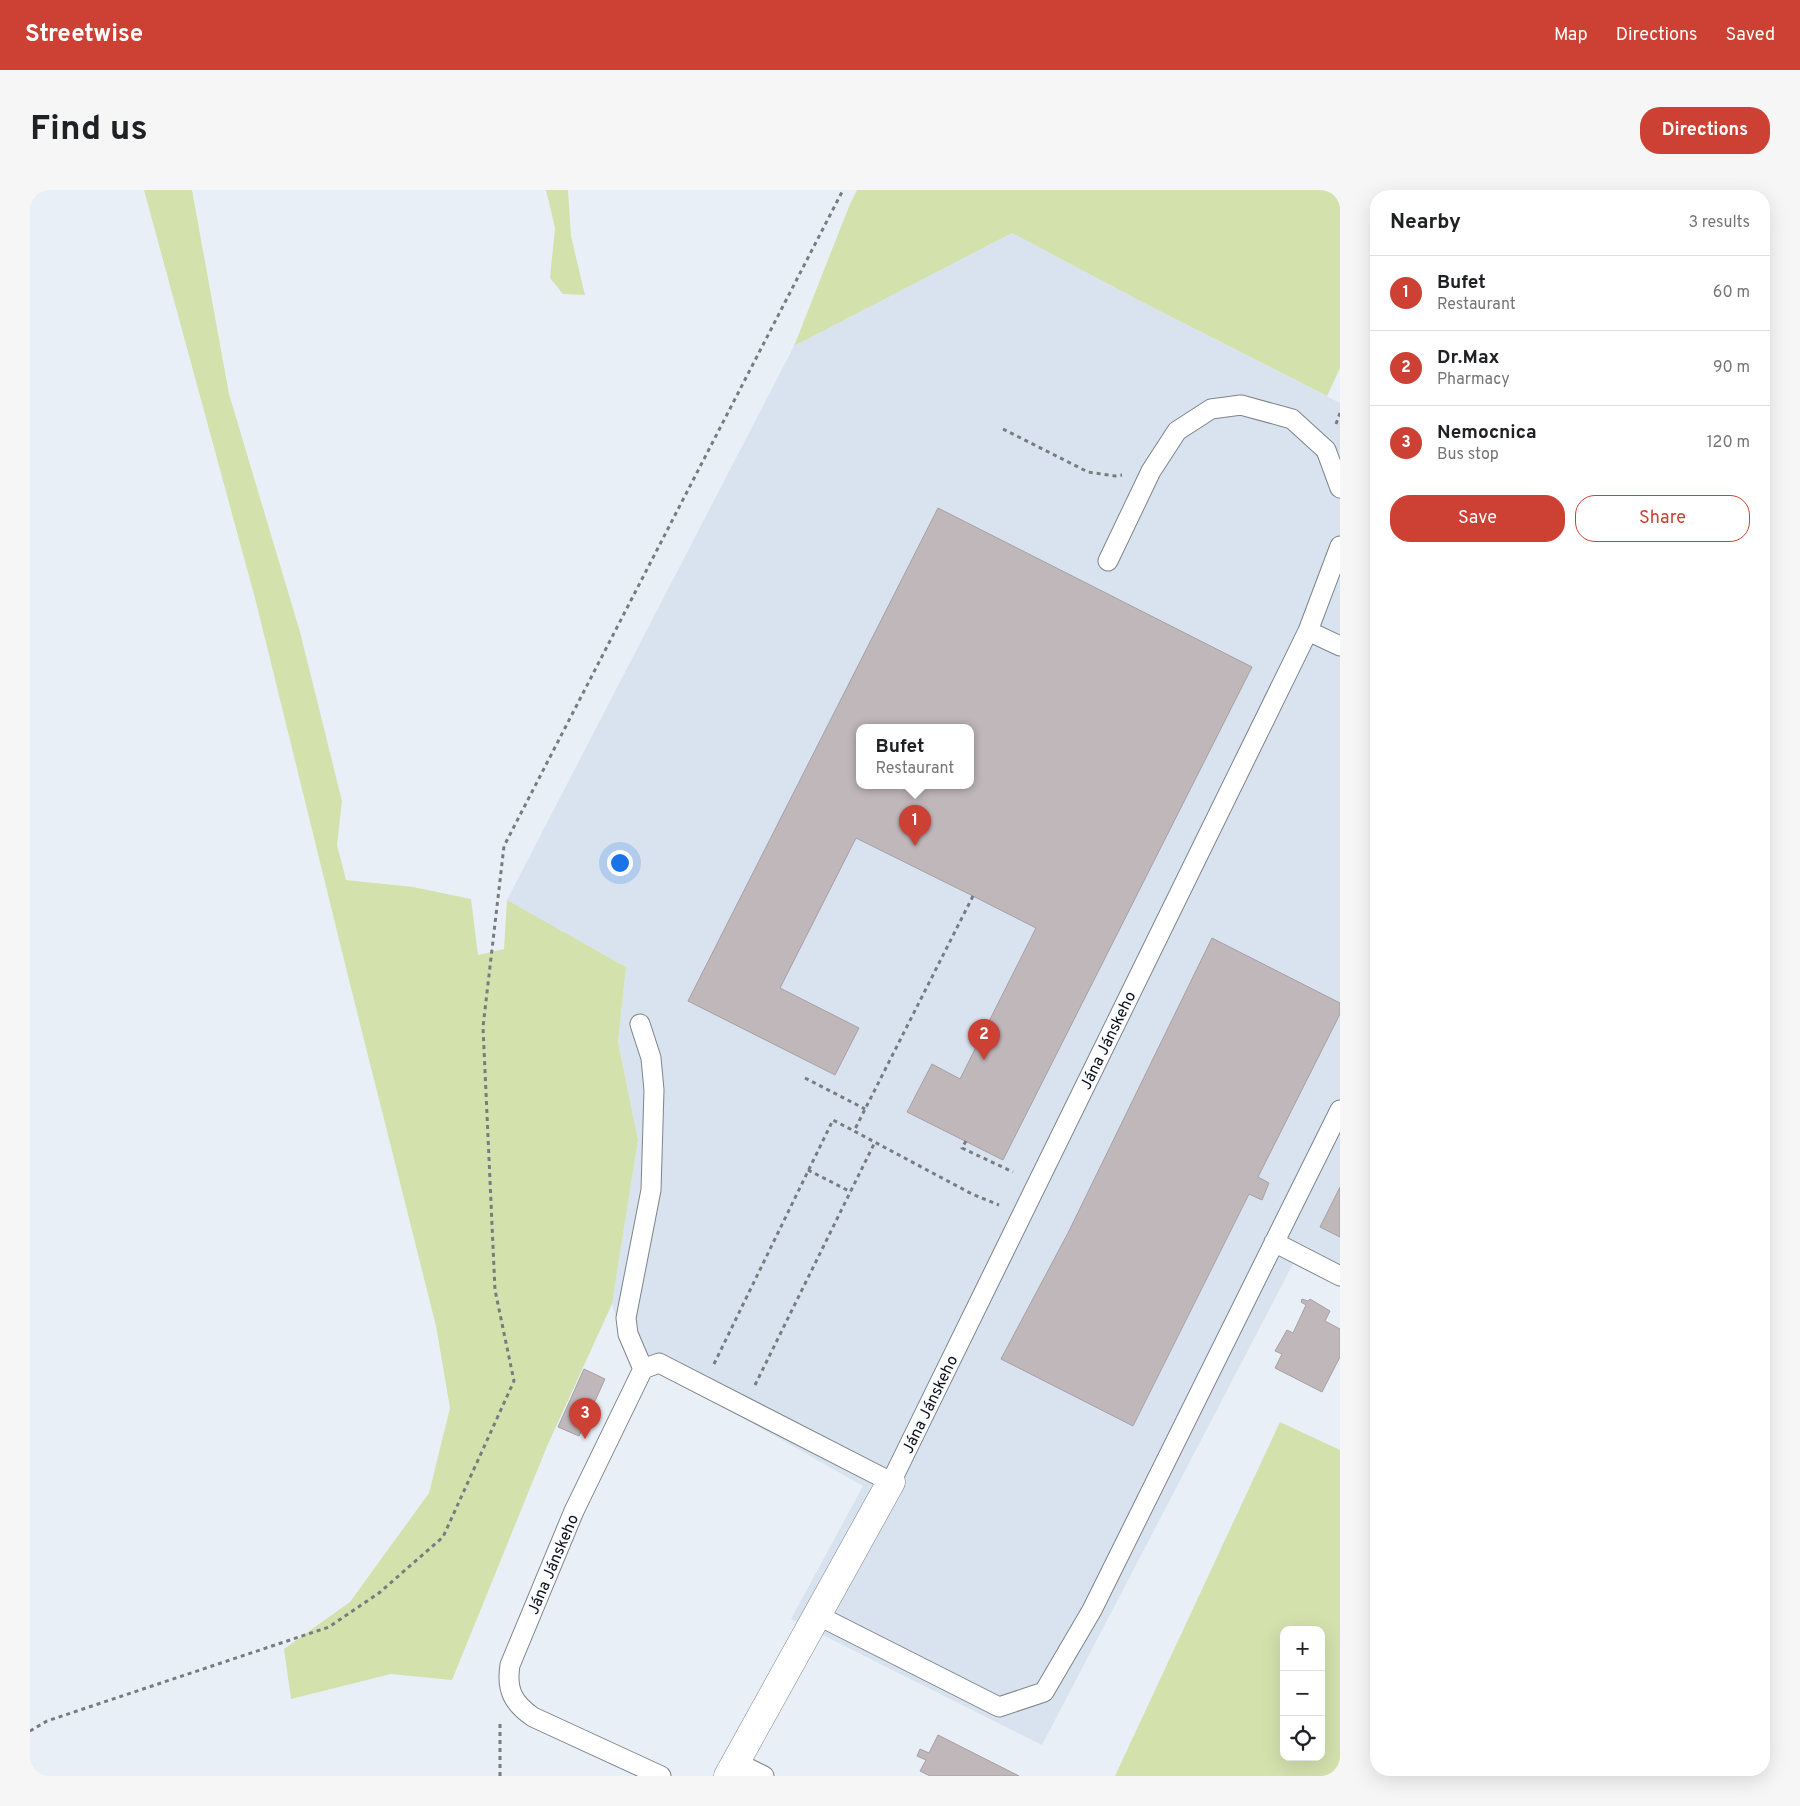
<!DOCTYPE html>
<meta charset="utf-8">
<style>
body{margin:0;font-family:Overpass,sans-serif;background:#f6f6f6;color:#202124}
.controls{position:absolute;right:15px;bottom:15px;display:grid;overflow:hidden;border-radius:10px;box-shadow:0 5px 20px #0002}
.controls button{width:45px;height:45px;display:grid;place-items:center;padding:0;border:0;border-bottom:1px solid #e0e0e0;background:#fff;color:#202124;font:25px sans-serif}
.you{position:absolute;left:589px;top:672px;width:18px;height:18px;margin:-12px;border:4px solid #fff;border-radius:50%;background:#1a73e8;box-shadow:0 0 0 8px #1a73e833}
.badge{display:grid;place-items:center;width:32px;height:32px;border-radius:50%;background:#cd4034;color:#fff;font-size:16px;font-weight:700}
.pin{position:absolute;translate:-50% -41px;filter:drop-shadow(0 1px 2px #0008)}
.pin::after{content:'';position:absolute;top:26px;width:18px;height:15px;background:inherit;clip-path:polygon(0 0,100% 0,50% 100%)}
.popup{position:absolute;left:826px;top:534px;width:118px;height:65px;box-sizing:border-box;display:grid;place-content:center;border-radius:10px;background:#fff;filter:drop-shadow(0 1px 4px #0005);font-size:16px;white-space:nowrap;color:#757577}
.popup b{font-size:19px;color:#202124}
.popup::after{content:'';position:absolute;left:50%;top:100%;margin-left:-10px;border:10px solid transparent;border-top-color:#fff}
.list{margin:0;padding:0;list-style:none}
h2{display:flex;justify-content:space-between;align-items:center;height:65px;margin:0;padding:0 20px;font-size:21px}
h2 small{font-size:16px;font-weight:400;color:#757577}
.list li{display:grid;grid-template-columns:32px 1fr auto;gap:15px;align-items:center;box-sizing:border-box;height:75px;padding:0 20px;border-top:1px solid #e0e0e0}
.list b{display:block;font-size:19px;white-space:nowrap}
.list p{margin:0;font-size:16px;white-space:nowrap;color:#757577}
.list em{font-size:16px;font-style:normal;color:#757577}
.actions{display:flex;gap:10px;padding:15px 20px}
.actions a{flex:1;padding:11px 0;border:1px solid #cd4034;border-radius:20px;text-align:center;font-size:18px;color:#cd4034}
.actions .main{background:#cd4034;color:#fff}
.icon{flex:none;width:28px;height:28px;fill:none;stroke:currentColor;stroke-width:2;stroke-linecap:round;stroke-linejoin:round}
.map{position:relative;flex:none;width:1310px;height:1586px;overflow:hidden;border-radius:20px}
header{display:flex;align-items:center;gap:30px;box-sizing:border-box;height:70px;padding:0 25px;background:#cd4034;color:#fff}
header strong{font-size:24px}
nav{display:flex;gap:28px;margin-inline-start:auto;font-size:18px}
.intro{display:flex;align-items:center;justify-content:space-between;box-sizing:border-box;height:120px;padding:0 30px}
h1{margin:0;font-size:35px}
.button{padding:12px 22px;border-radius:20px;background:#cd4034;color:#fff;font-size:18px;font-weight:700}
main{display:flex;gap:30px;padding:0 30px}
aside{flex:1;background:#fff;border-radius:20px;box-shadow:0 5px 20px #0002}
.map>svg:first-child{display:block}
.built{fill:#d8e3ef;fill-rule:evenodd}
.green{fill:#d3e1ad;fill-rule:evenodd}
.building{fill:#c0b7bb;stroke:#a89fa4;fill-rule:evenodd}
.lines{fill:none;stroke-linecap:round;stroke-linejoin:round}
.service-casing{stroke:#7e848a;stroke-width:21}
.minor-casing{stroke:#7e848a;stroke-width:29}
.path{stroke:#787c81;stroke-width:3;stroke-dasharray:4 4;stroke-linecap:butt}
.service{stroke:#fff;stroke-width:19}
.minor{stroke:#fff;stroke-width:28}
.labels{text-anchor:middle;stroke-width:5;stroke-linejoin:round;paint-order:stroke}
.street-label{font-size:16px;fill:#0c0d10;stroke:#fafcff}
</style>
<header>
<strong>Streetwise</strong>
<nav><a>Map</a><a>Directions</a><a>Saved</a></nav>
</header>
<div class="intro"><h1>Find us</h1><a class="button">Directions</a></div>
<main>
<div class="map">
<svg width="1310" height="1586" viewBox="0 0 1310 1586">
<rect width="100%" height="100%" fill="#e9eff7"/>
<path class="built" d="M982,43L1116,114L1310,213V1097L1263,1074L1012,1555L761,1429L833,1296L597,1162L582,1114L608,950L588,852L596,777L477,710L764,156ZM830,537H940V595H830Z"/>
<path class="green" d="M114,0H162L199,204L270,442L312,611L307,655L316,690L383,697L441,709L448,765L474,759L477,710L596,777L588,852L608,950L582,1114L518,1254L422,1490L361,1484L261,1509L254,1459L320,1412L399,1303L420,1218L406,1136L319,790L226,412Z
M516,0H538L541,46L555,105L533,104L520,88L525,38Z
M827,0H1310V178L1297,206L1116,114L982,43L764,156L820,14Z
M1250,1232L1310,1260V1586H1085ZM1254,1440H1291V1567H1254Z"/>
<path class="building" d="M908,318L1222,477L973,970L877,922L902,874L930,889L1006,738L943,706L826,648L750,798L829,838L805,885L658,811ZM830,537H940V595H830Z
M1182,748L1310,813V824L1228,987L1239,993L1232,1010L1219,1004L1103,1236L971,1169L1038,1043Z
M1310,997V1047L1290,1037Z
M1272,1109L1278,1111L1280,1109L1300,1121L1295,1131L1310,1139V1167L1292,1202L1245,1178L1252,1164L1245,1161L1257,1140L1263,1143L1276,1115L1271,1112Z
M554,1179L575,1189L549,1246L528,1237Z
M908,1545L989,1586H900L890,1581L896,1570L887,1566L890,1559L899,1563Z"/>
<g class="lines">
<defs>
<path id="service" d="M1078,371L1121,281L1147,241L1181,219L1211,215L1262,229L1296,260L1310,298
M1278,441L1310,356
M610,834L621,868L624,900L621,1000L596,1128L598,1144L613,1179
M1244,1052L1310,1086
M787,1425L969,1517L1014,1502L1062,1420L1310,920
M706,1572L734,1586
M631,1586L503,1527C483,1513 476,1500 480,1475L544,1321L613,1179L629,1173L861,1292L1278,441L1310,456"/>
<path id="minor" d="M698,1586L861,1292"/>
</defs>
<use href="#service" class="service-casing"/>
<use href="#minor" class="minor-casing"/>
<path class="path" d="M1306,234L1310,223
M973,239L1058,282L1085,286L1092,285
M943,706L824,941L942,1004L969,1015
M775,888L835,919
M936,951L932,958L983,982
M778,980L821,1002
M684,1174L803,930L824,941
M725,1195L845,952
M0,1541L17,1531L299,1437L349,1403L413,1347L484,1191L465,1100L453,837L474,656L813,0
M470,1586V1534"/>
<use href="#service" class="service"/>
<use href="#minor" class="minor"/>
</g>
<g class="labels">
<g class="street-label">
<text transform="translate(1077 850) rotate(-64)" y="6">Jána Jánskeho</text>
<text transform="translate(899 1214) rotate(-64)" y="6">Jána Jánskeho</text>
<text transform="translate(522 1374) rotate(-67)" y="6">Jána Jánskeho</text>
</g>
</g>
</svg>
<div class="controls">
<button>+</button>
<button>−</button>
<button><svg class="icon" aria-label="locate" viewBox="0 0 24 24"><circle cx="12" cy="12" r="6"/><path d="M12 2v4M12 18v4M2 12h4M18 12h4"/></svg></button>
</div>
<div class="you"></div>
<div class="pin badge" style="left:885px;top:656px">1</div>
<div class="popup"><b>Bufet</b>Restaurant</div>
<div class="pin badge" style="left:954px;top:870px">2</div>
<div class="pin badge" style="left:555px;top:1249px">3</div>
</div>
<aside>
<h2>Nearby<small>3 results</small></h2>
<ul class="list">
<li><span class="badge">1</span><div><b>Bufet</b><p>Restaurant</p></div><em>60 m</em></li>
<li><span class="badge">2</span><div><b>Dr.Max</b><p>Pharmacy</p></div><em>90 m</em></li>
<li><span class="badge">3</span><div><b>Nemocnica</b><p>Bus stop</p></div><em>120 m</em></li>
</ul>
<div class="actions"><a class="main">Save</a><a>Share</a></div>
</aside>
</main>
